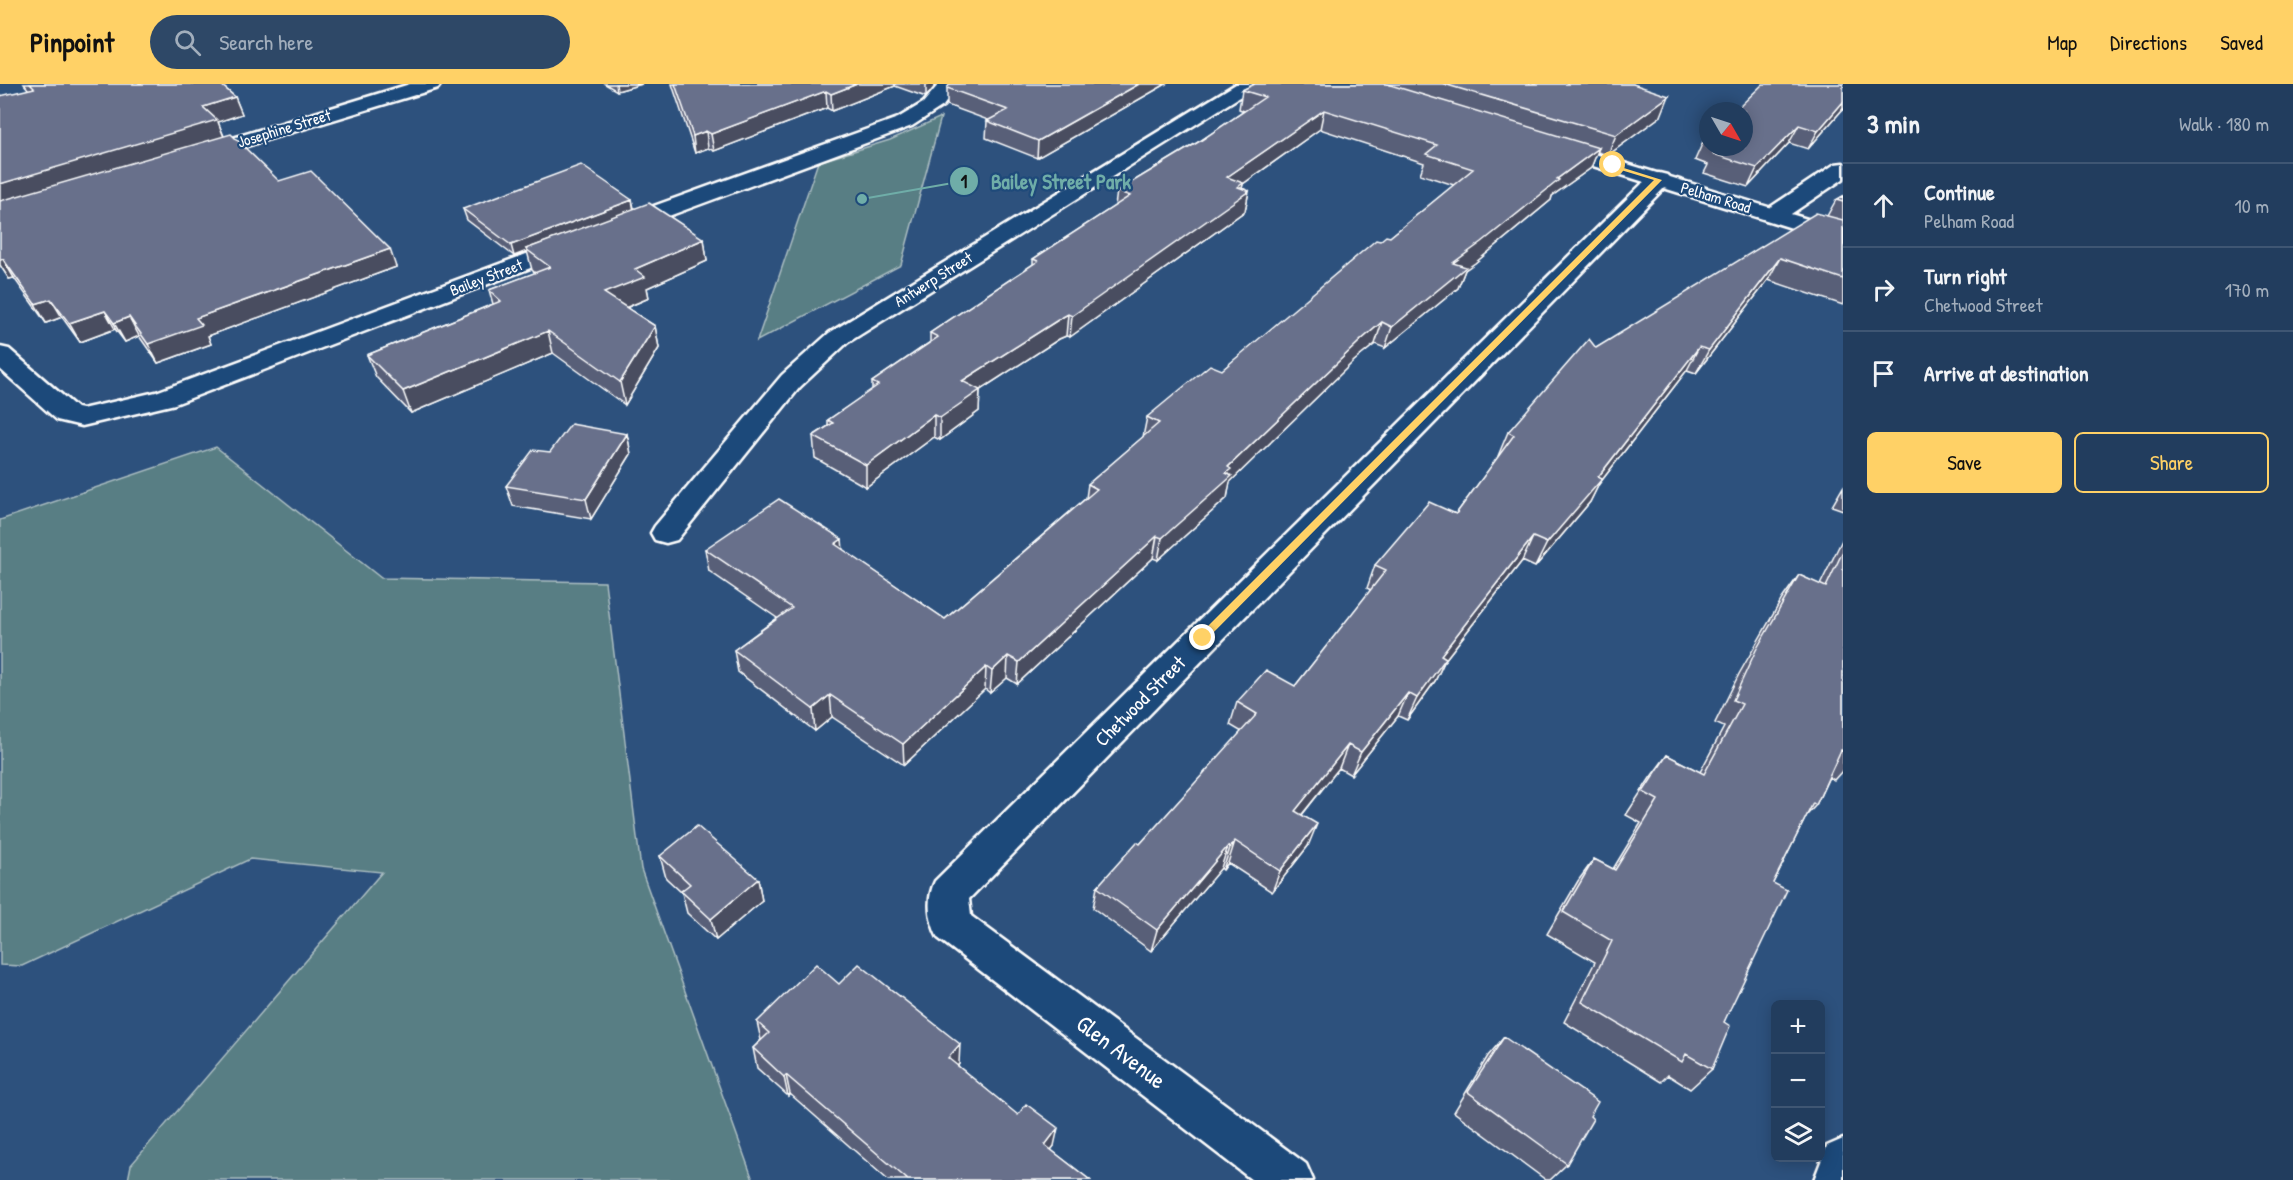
<!DOCTYPE html>
<meta charset="utf-8">
<style>
body{margin:0;font-family:"Patrick Hand",sans-serif;background:#2e4867;color:#f1f3f6}
.controls{position:absolute;right:18px;bottom:18px;display:grid;overflow:hidden;border-radius:9px;box-shadow:0 3px 15px #0003}
.controls button{width:54px;height:54px;display:grid;place-items:center;padding:0;border:0;border-bottom:2px solid #3f5673;background:#223d5e;color:#f1f3f6;font:30px sans-serif}
.compass{position:absolute;left:1699px;top:18px;width:54px;height:54px;border-radius:50%;background:#223d5e;box-shadow:0 3px 15px #0003;rotate:129deg}
.stop{position:absolute;width:18px;height:18px;margin:-14px;border:4px solid #ffd166;border-radius:50%;background:#fff}
.stop.end{background:#ffd166;border-color:#fff;box-shadow:0 2px 6px #0008}
.list{margin:0;padding:0;list-style:none}
h2{display:flex;justify-content:space-between;align-items:center;height:78px;margin:0;padding:0 24px;font-size:26px}
h2 small{font-size:20px;font-weight:400;color:#a2aebc}
.list li{display:grid;grid-template-columns:39px 1fr auto;gap:18px;align-items:center;box-sizing:border-box;height:84px;padding:0 24px;border-top:2px solid #3f5673}
.list b{display:block;font-size:22px;white-space:nowrap}
.list p{margin:0;font-size:20px;white-space:nowrap;color:#a2aebc}
.list em{font-size:20px;font-style:normal;color:#a2aebc}
.actions{display:flex;gap:12px;padding:18px 24px}
.actions a{flex:1;padding:14px 0;border:2px solid #ffd166;border-radius:9px;text-align:center;font-size:21px;color:#ffd166}
.actions .main{background:#ffd166;color:#111}
.icon{flex:none;width:33px;height:33px;fill:none;stroke:currentColor;stroke-width:2;stroke-linecap:round;stroke-linejoin:round}
.map{position:relative;flex:none;width:1843px;height:1096px;overflow:hidden}
header{display:flex;align-items:center;gap:36px;box-sizing:border-box;height:84px;padding:0 30px;background:#ffd166;color:#111}
header strong{font-size:28px}
nav{display:flex;gap:33px;margin-inline-start:auto;font-size:21px}
.search{width:420px;height:54px;background:#2e4867;display:flex;align-items:center;gap:15px;box-sizing:border-box;padding:0 21px;border-radius:33px;color:#a2aebc;font-size:22px}
main{display:flex}
aside{flex:1;background:#223d5e}
.map>svg:first-child{display:block}
.green{fill:#587e84;stroke:#acbec2;stroke-width:1.5}
.lines{fill:none;stroke-linecap:round;stroke-linejoin:round}
.street-casing{stroke:#fff;stroke-width:5}
.secondary-casing{stroke:#fff;stroke-width:5}
.street{fill:#1f4a7a;fill-rule:evenodd}
.secondary{fill:#1f4a7a;fill-rule:evenodd}
.wall{fill:#595f78;stroke:#fff;stroke-width:1.5}
.shaded-wall{fill:#484e61;stroke:#fff;stroke-width:1.5}
.building{fill:#676f8b;stroke:#fff;stroke-width:1.5}
.route{fill:#ffd166}
.labels{text-anchor:middle;stroke-width:4.5;stroke-linejoin:round;paint-order:stroke}
.far-street-label{font-size:16px;fill:#fff;stroke:#1f4a7a}
.street-label{font-size:20px;fill:#fff;stroke:#1f4a7a}
.near-street-label{font-size:24px;fill:#fff;stroke:#1f4a7a}
.leader{fill:none;stroke:#6fada8;stroke-width:2}
.callout-dot{fill:#6fada8;stroke:#1f4a7a;stroke-width:2}
.mark-label{font-size:18px;text-anchor:middle;font-weight:bold;fill:#111}
.callout-label{font-size:21px;text-anchor:middle;font-weight:bold;fill:#6fada8;stroke:#1f4a7a;stroke-width:4.5;stroke-linejoin:round;paint-order:stroke}
</style>
<header>
<strong>Pinpoint</strong>
<div class="search"><svg class="icon" aria-label="search" viewBox="0 0 24 24"><circle cx="10" cy="10" r="6"/><path d="M15 15l6 6"/></svg>Search here</div>
<nav><a>Map</a><a>Directions</a><a>Saved</a></nav>
</header>
<main>
<div class="map">
<svg width="1843" height="1096" viewBox="0 0 1843 1096">
<rect width="100%" height="100%" fill="#2d517d"/>
<filter id="ink" filterUnits="userSpaceOnUse"><feTurbulence type="fractalNoise" baseFrequency=".0167" numOctaves="2"/><feDisplacementMap in="SourceGraphic" scale="12" xChannelSelector="R" yChannelSelector="G"/><feConvolveMatrix kernelMatrix="1 2 1 2 8 2 1 2 1" color-interpolation-filters="sRGB"/></filter>
<g filter="url(#ink)">
<path class="green" d="M941,33L901,181L757,257L818,78L890,56Z
M216,363L381,494L605,498L641,785L753,1096H128L131,1081L382,788L250,775L22,882L0,881V436Z"/>
<g class="lines">
<defs>
<path id="street" d="M410,0H441L438,4L204,75H190L186,71L190,67Z
M939,0H959L943,22L912,42L628,147H612L609,142L612,137L898,34L923,19Z
M1236,0H1260L847,259L800,303L677,456L666,459L655,456L651,449L655,442L782,291L829,249Z
M1843,79V95L1782,136H1766L1763,131L1766,126L1835,80Z
M1659,89L1667,91L1670,96L1667,101L969,815L971,832L1306,1080L1313,1096H1252L938,854C929,836 926,815 935,797L1651,91Z
M572,153L580,155L584,160L580,165L175,320L82,342L57,336L0,285V263L9,265L77,324L82,325L156,308Z
M1843,1055V1096H1814L1827,1062Z"/>
<path id="secondary" d="M1552,57L1843,146V160L1545,67L1542,63L1545,59Z"/>
</defs>
<use href="#street" class="street-casing"/>
<use href="#secondary" class="secondary-casing"/>
<use href="#street" class="street"/>
<use href="#secondary" class="secondary"/>
</g>
<path class="wall" d="M24,0H220L235,13L242,30L218,38L224,52L279,97L396,183L208,252L211,260L158,279L139,252L125,258L115,245L80,258L62,233L46,239L14,194L9,195L0,181L28,5Z
M605,0H642L617,7Z
M672,0H937L926,13L895,2L832,27L827,24L714,67L708,64L695,69Z
M1166,0L1037,74L986,54L987,37L988,36L947,21V4Z
M1255,0H1633L1661,32L1608,71L1597,68L1591,84L1552,112L1551,116L1475,179L1465,186L1458,204L1385,264L1375,260L1354,277L1230,398L1227,414L1158,476L1153,474L1017,600L1007,594L990,609L985,605L904,681L832,633L815,647L738,588L734,566L777,534L709,487L705,465L843,466L945,535L1086,414L1088,400L1143,353L1147,333L1222,286L1380,157L1390,153L1454,101L1420,90L1424,79L1320,45L1243,100L1242,104L1249,107L1245,127L1070,253L1066,252L1059,255L980,306L979,327L940,356L934,353L866,403L815,374L813,352L828,342V336L872,306V298L930,258V249L1033,180V175L1115,122L1117,107L1200,57L1244,27L1239,25L1242,6Z
M1843,0V26H1842L1808,65L1789,59L1748,103L1704,89L1708,81L1695,76L1703,58L1708,54V63H1744Z
M1843,112V221L1768,196L1696,289L1687,286L1599,400L1590,418L1535,483L1522,477L1445,576L1435,597L1407,636L1398,632L1351,691L1339,684L1302,731L1308,762L1272,808L1228,779L1223,786L1221,784L1151,867L1093,824L1097,803L1140,760L1242,648L1230,641L1237,618L1295,602L1371,506L1367,504L1375,481L1456,430L1499,372H1498L1508,348L1596,264L1827,132L1836,116Z
M632,116L634,124L704,155L707,177L647,204L649,214L626,224L655,242L659,264L625,321L553,269L411,329L376,293L367,271L493,220L489,206L535,189L532,186L527,167L514,172L467,136L463,125Z
M627,350L631,370L591,435L513,422L506,402L550,368Z
M1843,403V426L1832,422Z
M1843,454V686L1834,696L1829,693L1816,721L1807,731L1773,799L1724,938L1712,985L1690,1005L1668,991L1661,998L1564,938L1595,878L1547,850L1578,797L1594,775L1613,785L1641,739L1626,731L1650,694L1667,671L1700,688L1724,643L1715,639L1739,590L1782,515L1799,491L1820,501Z
M660,772L758,795L762,817L716,856L687,829L682,809L666,794Z
M839,900L959,980L958,982L1054,1062L1051,1066L1090,1096H888L790,1010L788,1012L757,984L753,964L761,956L757,938Z
M1504,953L1567,1080L1550,1096H1546L1454,1028L1488,972Z"/>
<path class="shaded-wall" d="M616,0H642L617,7Z
M857,0H895V2L832,27L831,10Z
M926,0H937L926,13Z
M1139,0H1166L1037,74L1038,57Z
M826,7L827,24L714,67L711,50Z
M1669,12L1661,32L1608,71L1616,51Z
M235,13L242,30L218,38L224,53L0,121V100L203,23Z
M1843,18V24L1842,26L1808,65L1818,47Z
M1324,26L1320,45L1243,100L1240,113L1249,107L1245,127L1070,253L1072,232L1227,93Z
M1799,41L1789,59L1748,103L1757,84Z
M706,47L708,64L695,69L693,52Z
M1599,64L1591,84L1552,112L1551,116L1475,179L1465,186L1458,204L1385,264L1392,243L1453,179L1557,95Z
M632,116L634,127L526,165L527,167L514,172L511,161Z
M704,155L707,177L647,204L649,214L608,231L604,209L635,185Z
M390,165L396,183L208,252L211,260L158,279L148,260L196,234Z
M1780,174L1768,196L1696,289L1709,266Z
M3,175L14,194L9,195L0,181V176Z
M51,215L62,233L46,239L35,220Z
M105,227L115,245L80,258L69,239Z
M1068,230L1066,252L1059,255L980,306L979,327L940,356V334L962,297L1061,234Z
M129,233L139,252L125,258L114,239Z
M1382,238L1375,260L1354,277L1230,398L1227,414L1158,476L1162,454L1228,383L1361,256Z
M655,242L659,264L625,321L620,298Z
M548,247L553,269L411,329L403,307Z
M1699,263L1687,286L1599,400L1590,418L1535,483L1547,459Z
M934,331V353L866,403V381Z
M627,350L631,370L591,435L586,415Z
M1157,452L1153,474L1017,600L1019,578Z
M1533,453L1522,477L1445,576L1435,597L1407,636L1417,614L1441,571Z
M842,455L844,477L835,460Z
M1008,572L1007,594L990,609L992,587Z
M986,583L985,605L904,681L903,660Z
M1408,609L1398,632L1351,691L1361,668Z
M830,611L832,633L815,647L813,625Z
M1348,661L1339,684L1287,749L1295,727Z
M1317,740L1308,762L1272,808L1280,787Z
M1235,757L1228,779L1223,786L1230,764Z
M1228,762L1221,784L1151,867L1157,846Z
M758,795L762,817L716,856L711,835Z
M960,960L959,980L947,993L948,974Z
M786,991L790,1010L788,1012L784,993Z
M1058,1044L1054,1062L1041,1079L1045,1061Z"/>
<path class="building" d="M30,0H220L235,13L203,23L217,36L0,100V12L34,4Z
M675,0H857L831,10L826,7L711,50L706,47L693,52Z
M950,0H1139L1038,57L987,37L1008,26L947,4Z
M1255,0H1387L1599,64L1557,95L1559,96L1482,158L1453,179L1466,183L1392,243L1382,238L1361,256L1228,383L1231,385L1226,389L1232,392L1162,454L1157,452L1019,578L1008,572L992,587L986,583L903,660L830,611L813,625L734,566L792,524L705,465L779,415L842,455L835,460L945,535L1097,405L1088,400L1159,339L1147,333L1210,281L1222,286L1376,156L1380,157L1386,152L1390,153L1473,85L1426,70L1437,61L1324,26L1227,93L1243,99L1238,103L1249,107L1072,232L1068,230L1061,234L962,297L980,306L940,334L934,331L866,381L813,352L833,339L828,336L878,301L872,298L938,253L930,249L1038,177L1033,175L1130,112L1117,107L1200,57L1265,13L1242,6Z
M1444,0H1633L1669,12L1616,51Z
M1763,0H1843V18L1818,47L1799,41L1757,84L1713,70L1720,63H1719H1744V27H1735Z
M231,50L279,97L311,87L390,165L196,234L202,241L148,260L129,233L114,239L105,227L69,239L51,215L35,220L3,175L0,176V117Z
M1708,54V60L1703,58Z
M581,81L632,116L511,161L463,125Z
M1843,112V118L1836,116Z
M649,119L704,155L635,185L645,193L604,209L655,242L620,298L548,247L403,307L367,271L501,217L489,206L550,183L526,165Z
M1816,129L1843,136V195L1780,174L1709,266L1699,263L1598,393L1602,395L1547,459L1533,453L1441,571L1446,574L1417,614L1408,609L1361,668L1348,661L1295,727L1317,740L1280,787L1235,757L1230,764L1228,762L1157,846L1097,803L1137,758L1140,760L1257,630L1237,618L1266,586L1295,602L1383,490L1386,486L1375,481L1429,418L1456,430L1514,351L1508,348L1589,255L1596,264Z
M571,340L627,350L586,415L506,402L533,366L550,368Z
M1843,467V667L1841,666L1816,721L1813,719L1773,799L1787,806L1724,938L1730,942L1712,985L1686,970L1682,978L1582,918L1612,857L1563,828L1594,775L1615,786L1658,716L1643,708L1667,671L1704,690L1742,620L1733,616L1756,566L1799,491L1826,503Z
M697,742L758,795L711,835L681,807L690,800L660,772Z
M816,880L839,900L859,880L960,960L948,974L1018,1031L1026,1020L1058,1044L1045,1061L1090,1096H908L786,991L784,993L753,964L769,949L757,938Z
M1504,953L1598,1018L1590,1032L1593,1035L1567,1080L1468,1008Z"/>
</g>
<path class="route" d="M1611,80L1662,96L1206,556H1199V551L1654,96L1611,83Z"/>
<g class="labels">
<g class="far-street-label">
<text transform="translate(284 44) rotate(-17)" y="6">Josephine Street</text>
<text transform="translate(1716 113) rotate(17)" y="6">Pelham Road</text>
<text transform="translate(486 193) rotate(-21)" y="6">Bailey Street</text>
<text transform="translate(933 195) rotate(-32)" y="6">Antwerp Street</text>
</g>
<g class="street-label">
<text transform="translate(1140 617) rotate(-45)" y="7">Chetwood Street</text>
</g>
<g class="near-street-label">
<text transform="translate(1121 968) rotate(37)" y="8">Glen Avenue</text>
</g>
</g>
<path class="leader" d="M862 115L964 97"/>
<g class="callout-dot">
<circle cx="862" cy="115" r="6"/>
<circle cx="964" cy="97" r="15"/>
</g>
<g class="mark-label">
<text x="964" y="104">1</text>
</g>
<g class="callout-label">
<text x="1061" y="105">Bailey Street Park</text>
</g>
</svg>
<div class="controls">
<button>+</button>
<button>−</button>
<button><svg class="icon" aria-label="layers" viewBox="0 0 24 24"><path d="M12 4l9 5-9 5-9-5zM3 14l9 5 9-5"/></svg></button>
</div>
<svg class="compass" viewBox="-18 -18 36 36"><path d="M0-13l5 13h-10z" fill="#e53935"/><path d="M0 13l5-13h-10z" fill="#a2aebc"/></svg>
<div class="stop" style="left:1613px;top:81px"></div>
<div class="stop end" style="left:1203px;top:554px"></div>
</div>
<aside>
<h2>3 min<small>Walk · 180 m</small></h2>
<ul class="list">
<li><svg class="icon" aria-label="ahead" viewBox="0 0 24 24"><path d="M12 20V5M6 11l6-6 6 6"/></svg><div><b>Continue</b><p>Pelham Road</p></div><em>10 m</em></li>
<li><svg class="icon" aria-label="right" viewBox="0 0 24 24"><path d="M7 20v-9h11M14 6l5 5-5 5"/></svg><div><b>Turn right</b><p>Chetwood Street</p></div><em>170 m</em></li>
<li><svg class="icon" aria-label="arrive" viewBox="0 0 24 24"><path d="M6 21V4h12l-3 4 3 4H6"/></svg><div><b>Arrive at destination</b></div></li>
</ul>
<div class="actions"><a class="main">Save</a><a>Share</a></div>
</aside>
</main>
